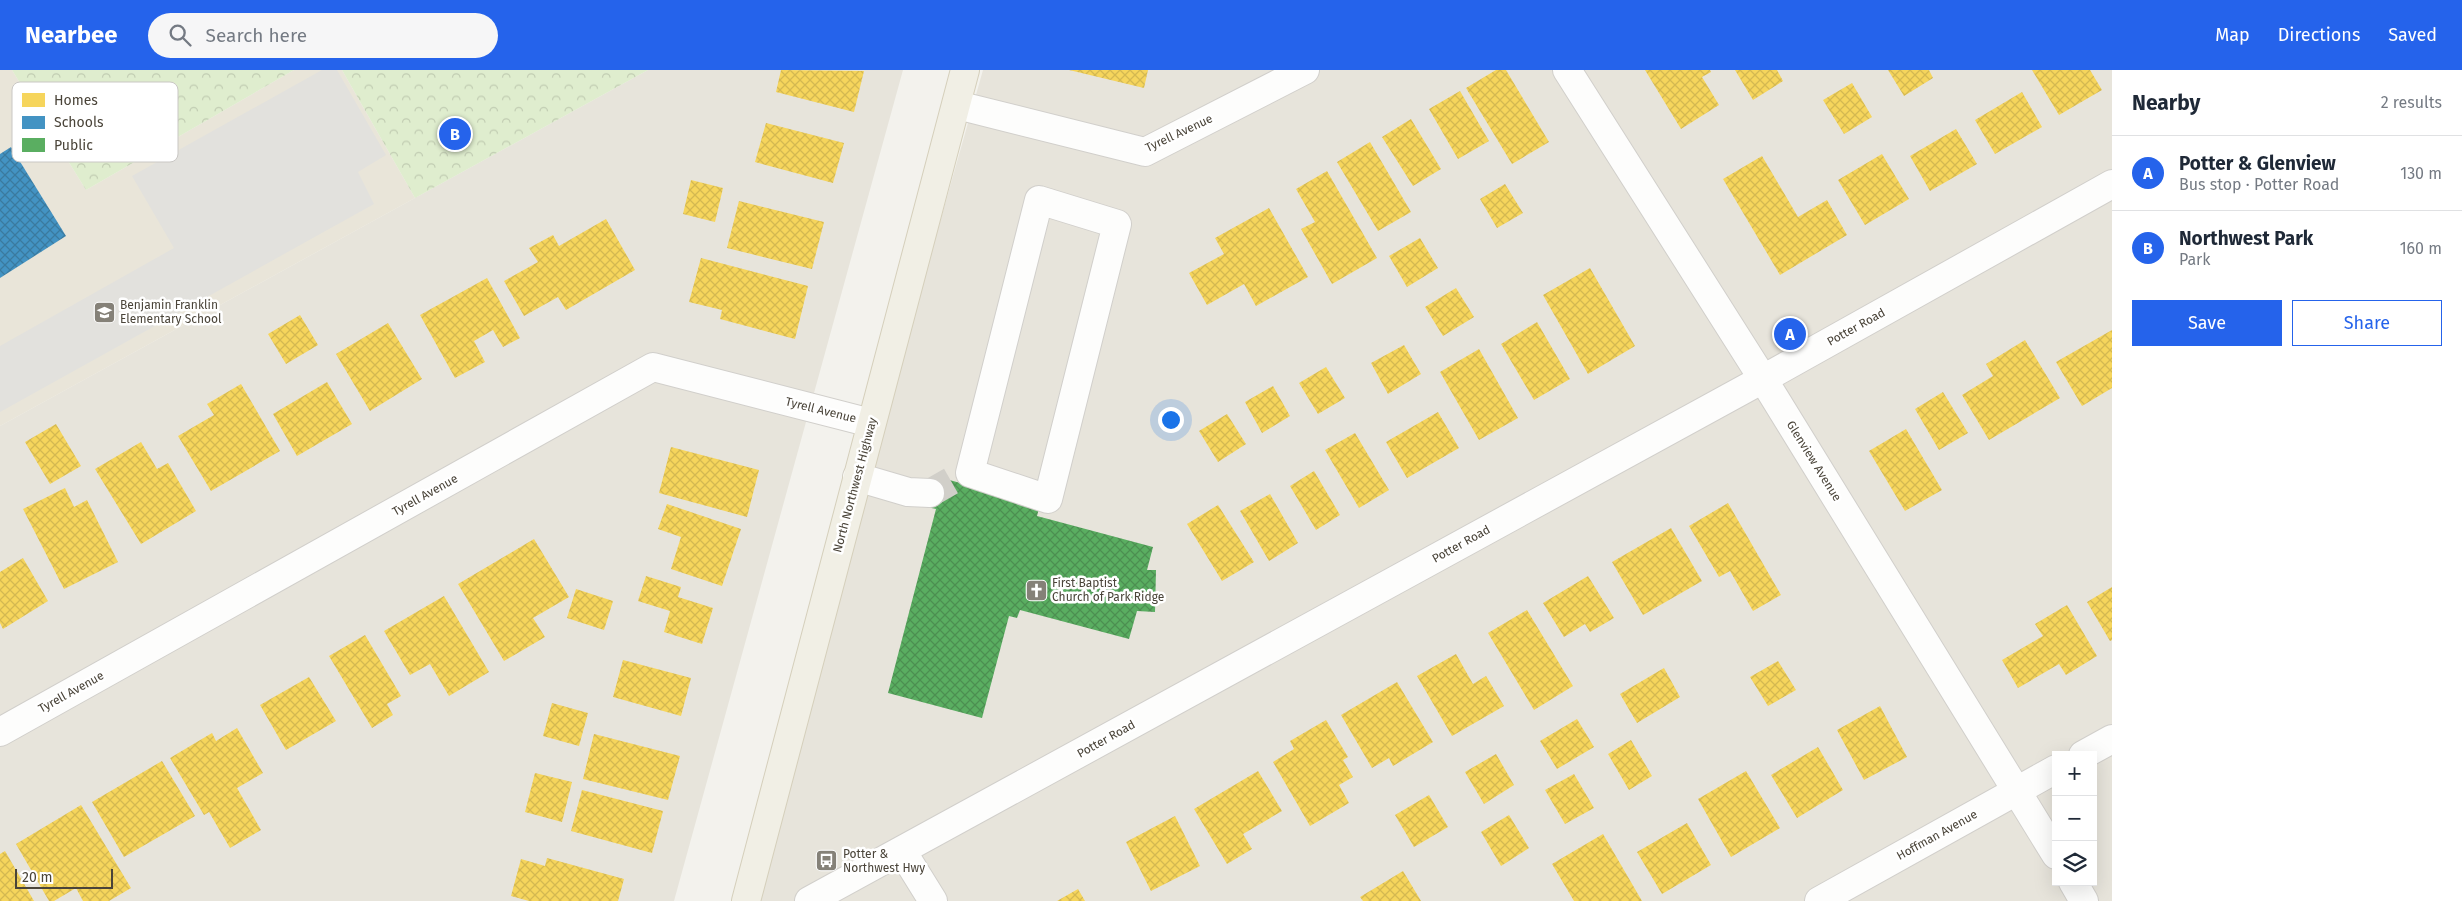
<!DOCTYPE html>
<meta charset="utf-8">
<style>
body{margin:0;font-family:"Fira Sans",sans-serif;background:#f6f6f7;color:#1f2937}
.controls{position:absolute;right:15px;bottom:15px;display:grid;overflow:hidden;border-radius:0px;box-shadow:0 5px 20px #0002}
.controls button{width:45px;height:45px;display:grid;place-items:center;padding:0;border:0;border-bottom:1px solid #e0e1e3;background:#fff;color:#1f2937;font:25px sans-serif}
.scale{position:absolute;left:15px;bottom:12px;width:98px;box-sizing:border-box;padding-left:5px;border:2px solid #4a4439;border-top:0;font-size:14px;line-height:18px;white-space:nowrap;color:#4a4439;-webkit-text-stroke:4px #fff;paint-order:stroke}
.you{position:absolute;left:1170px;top:349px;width:18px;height:18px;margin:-12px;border:4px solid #fff;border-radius:50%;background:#1a73e8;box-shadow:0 0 0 8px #1a73e833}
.badge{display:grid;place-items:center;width:32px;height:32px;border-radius:50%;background:#2563eb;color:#fff;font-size:16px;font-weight:700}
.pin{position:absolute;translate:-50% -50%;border:2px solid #fff;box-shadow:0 1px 5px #0006}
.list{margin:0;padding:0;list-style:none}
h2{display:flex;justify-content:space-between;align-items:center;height:65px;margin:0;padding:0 20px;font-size:21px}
h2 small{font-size:16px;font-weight:400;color:#747a83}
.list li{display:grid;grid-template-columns:32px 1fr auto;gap:15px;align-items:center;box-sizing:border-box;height:75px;padding:0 20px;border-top:1px solid #e0e1e3}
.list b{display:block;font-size:19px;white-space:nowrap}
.list p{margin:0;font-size:16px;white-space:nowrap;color:#747a83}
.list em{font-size:16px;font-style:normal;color:#747a83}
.actions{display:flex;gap:10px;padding:15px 20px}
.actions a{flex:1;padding:11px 0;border:1px solid #2563eb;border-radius:0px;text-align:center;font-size:18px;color:#2563eb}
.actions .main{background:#2563eb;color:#fff}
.icon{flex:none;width:28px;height:28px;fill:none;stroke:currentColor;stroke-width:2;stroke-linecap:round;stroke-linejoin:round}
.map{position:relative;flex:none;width:2112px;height:831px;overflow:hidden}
header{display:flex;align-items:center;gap:30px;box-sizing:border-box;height:70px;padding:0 25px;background:#2563eb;color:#fff}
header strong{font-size:24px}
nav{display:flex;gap:28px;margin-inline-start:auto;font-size:18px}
.search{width:350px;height:45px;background:#f6f6f7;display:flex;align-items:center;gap:12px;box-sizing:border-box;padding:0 18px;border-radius:28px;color:#747a83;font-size:19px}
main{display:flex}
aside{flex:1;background:#fff}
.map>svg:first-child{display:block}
.residential{fill:#e7e4db;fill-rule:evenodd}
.education{fill:#e9e5d9}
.park{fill:url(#park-crowns)}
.parking{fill:#e2e1dd}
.homes{fill:url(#homes-cross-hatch)}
.schools{fill:url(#schools-cross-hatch)}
.public{fill:url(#public-cross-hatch)}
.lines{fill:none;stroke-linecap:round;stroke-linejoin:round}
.minor-tunnel{stroke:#d1cfc9;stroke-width:28;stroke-dasharray:28 14;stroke-linecap:butt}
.minor-casing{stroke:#d1cfcb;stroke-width:30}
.major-casing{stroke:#d5cfbb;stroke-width:30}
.minor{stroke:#fdfdfc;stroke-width:28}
.major{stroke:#f1efe5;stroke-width:28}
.labels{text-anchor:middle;stroke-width:5;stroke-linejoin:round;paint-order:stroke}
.street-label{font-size:12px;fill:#4a4439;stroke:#fff}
.poi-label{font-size:12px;fill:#4a4439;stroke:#fff;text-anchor:start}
.key{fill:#fff;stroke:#c9c7c4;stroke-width:1}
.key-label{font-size:14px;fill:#4a4439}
</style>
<header>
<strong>Nearbee</strong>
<div class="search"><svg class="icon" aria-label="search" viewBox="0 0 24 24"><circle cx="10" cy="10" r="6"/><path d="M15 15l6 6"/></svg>Search here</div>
<nav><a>Map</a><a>Directions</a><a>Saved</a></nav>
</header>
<main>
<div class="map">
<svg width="2112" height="831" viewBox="0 0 2112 831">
<defs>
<pattern id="park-crowns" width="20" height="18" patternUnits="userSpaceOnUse" patternTransform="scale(1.25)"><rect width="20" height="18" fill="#dfedce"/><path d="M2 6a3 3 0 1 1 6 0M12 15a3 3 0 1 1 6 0" fill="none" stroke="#c1ccb2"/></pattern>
<pattern id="homes-cross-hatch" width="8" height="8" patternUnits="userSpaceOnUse" patternTransform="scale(1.25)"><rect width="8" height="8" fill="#f6d55c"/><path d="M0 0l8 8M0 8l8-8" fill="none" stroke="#d4b851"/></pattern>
<pattern id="schools-cross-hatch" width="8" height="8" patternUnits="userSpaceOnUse" patternTransform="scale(1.25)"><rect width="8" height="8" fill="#4393c3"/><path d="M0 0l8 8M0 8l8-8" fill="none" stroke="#3a7a9f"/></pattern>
<pattern id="public-cross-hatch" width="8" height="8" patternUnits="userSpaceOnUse" patternTransform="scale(1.25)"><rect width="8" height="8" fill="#5aae61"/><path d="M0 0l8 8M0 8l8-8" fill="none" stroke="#4c8f51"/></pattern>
</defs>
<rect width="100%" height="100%" fill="#f3f2ed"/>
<path class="residential" d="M648,0H903L674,831H0V356Z
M983,0H2112V831H748ZM2056,685H2093V812H2056Z"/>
<path class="education" d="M0,0H12L86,120L294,0H342L415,128L0,356Z"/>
<path class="park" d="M12,0H294L86,120Z
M342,0H648L415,128Z"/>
<path class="parking" d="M322,0H337L386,85L358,102L374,134L0,342V276L174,178L132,106Z"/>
<path class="homes" d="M781,0L864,1L854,42L776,22Z
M1069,0H1148L1144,18Z
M1496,0H1506L1549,72L1512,94L1466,18Z
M1645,0H1710L1711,2L1702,7L1719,35L1681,59Z
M1735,0H1777L1783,11L1753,30Z
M1888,0H1929L1933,8L1904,26Z
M2032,0H2090L2102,20L2059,45Z
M1852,13L1872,47L1844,64L1823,30Z
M1460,21L1489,71L1458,89L1429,39Z
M2022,22L2042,57L1995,84L1975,50Z
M1411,49L1441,99L1413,116L1382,67Z
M766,53L844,73L833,113L755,92Z
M1956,59L1977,94L1930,121L1910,86Z
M1370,72L1411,142L1378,161L1337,92Z
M1882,84L1909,129L1865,155L1838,110Z
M1762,86L1798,147L1827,130L1847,165L1780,205L1723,109Z
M1327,101L1377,188L1332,214L1301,159L1315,152L1296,119Z
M691,110L723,118L715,152L683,144Z
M1505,114L1523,143L1497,158L1480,129Z
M739,131L824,152L812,199L727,178Z
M1269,138L1308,207L1256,236L1244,214L1207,235L1189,203L1224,184L1215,168Z
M606,149L635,200L566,240L558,227L524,246L504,211L538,192L529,178L553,165L559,176Z
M1420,168L1438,198L1407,217L1389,186Z
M701,188L808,216L795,269L720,249L722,240L689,232Z
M1590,198L1635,276L1588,304L1543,225Z
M487,208L520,268L503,277L493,260L474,271L485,292L455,308L420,245Z
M1456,218L1474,247L1443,266L1425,237Z
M300,245L318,275L286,294L268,264Z
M1537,252L1570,309L1534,330L1501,274Z
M388,253L422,309L370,341L336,284Z
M2112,260V318L2082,336L2056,292Z
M2025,270L2060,328L1989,370L1962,325L1993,306L1986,294Z
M1404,275L1421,304L1388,324L1371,293Z
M1479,279L1518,348L1479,370L1440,302Z
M1326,297L1345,328L1318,344L1299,313Z
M327,312L352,354L297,386L273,344Z
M241,314L280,381L211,421L178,366L214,345L207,334Z
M1273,316L1290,346L1262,363L1245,332Z
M1943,322L1968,363L1939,380L1915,339Z
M1438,342L1459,378L1407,408L1386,372Z
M1227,344L1246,374L1218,392L1199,361Z
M56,354L81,396L50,414L25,372Z
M1906,359L1942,420L1905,441L1869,381Z
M1355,363L1389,420L1359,438L1325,380Z
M141,372L157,399L168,393L196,441L141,474L95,399Z
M671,377L759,400L747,447L659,423Z
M1314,401L1340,445L1316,460L1290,416Z
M65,418L74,437L87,430L118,492L64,519L23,439Z
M1270,424L1298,473L1269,491L1240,441Z
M1728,433L1781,525L1753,541L1730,501L1719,507L1689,456Z
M667,434L741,459L722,516L671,499L681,467L658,459Z
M1218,435L1254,492L1222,511L1187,454Z
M1671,458L1702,511L1643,545L1612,492Z
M534,469L569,527L533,548L545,567L504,591L458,514Z
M23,488L48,531L3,559L0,553V502Z
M646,506L681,517L678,527L713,538L702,574L664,562L670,541L638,531Z
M1588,506L1614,548L1590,562L1585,554L1564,567L1543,533Z
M2112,517V570L2110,571L2087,532Z
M576,519L613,531L604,560L567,548Z
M444,526L489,602L449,626L430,594L410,605L384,561Z
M2067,535L2097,586L2066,605L2059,594L2018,618L2002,590L2043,566L2035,554Z
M1527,540L1573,616L1534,640L1488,563Z
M365,565L401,626L387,634L393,645L372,658L329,586Z
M1456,584L1473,614L1486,606L1504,636L1452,666L1417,606Z
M623,590L691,608L681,646L613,627Z
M1778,591L1796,620L1768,636L1750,607Z
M1664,598L1680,627L1637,653L1620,624Z
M309,607L336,651L286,680L260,635Z
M1397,612L1433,672L1393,696L1389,688L1372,698L1341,645Z
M552,633L588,643L579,676L543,666Z
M1880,636L1907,687L1864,710L1837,660Z
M1577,649L1594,677L1557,699L1540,671Z
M1326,650L1348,687L1343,690L1353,707L1339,715L1349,733L1310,756L1273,692L1294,679L1290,671Z
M237,658L263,703L237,718L261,760L230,778L209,742L204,745L170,688L212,663L216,671Z
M594,664L680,686L668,730L583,709Z
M1631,670L1652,706L1629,720L1608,684Z
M1818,677L1843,720L1797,748L1771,705Z
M1496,684L1514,715L1484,734L1465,702Z
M162,691L195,746L124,787L92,732Z
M1258,701L1282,741L1243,764L1252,779L1227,794L1194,739Z
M1746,701L1780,758L1731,787L1698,729Z
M535,703L572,712L562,752L525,742Z
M1574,704L1594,738L1565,754L1545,720Z
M582,720L663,741L652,783L571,761Z
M1429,725L1448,757L1414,777L1395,745Z
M81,735L131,818L109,831H83L76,818L54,831H49L16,774Z
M1509,745L1529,778L1501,796L1481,762Z
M1175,746L1200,796L1151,821L1126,772Z
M1687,753L1711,795L1662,824L1637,782Z
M1603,764L1642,831H1574L1552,794Z
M5,781L34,831H0V784Z
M547,788L624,809L618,831H529L511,826L521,789L545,796Z
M1403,801L1421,831H1363L1360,827Z
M1078,819L1085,831H1057Z"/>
<path class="schools" d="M11,77L66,166L0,208V84Z"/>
<path class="public" d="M935,406L1040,435L1037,446L1153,477L1147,500H1156L1155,542L1137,541L1129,569L1020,540L1017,548L1009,546L982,648L888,623L936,439L927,437Z"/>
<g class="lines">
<path class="minor-tunnel" d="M930,423L951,411"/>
<defs>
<path id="minor" d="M1567,0L1763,309L2056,785
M957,35L1145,82L1305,0
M1039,130L1117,154L1048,429L970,403Z
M857,407L908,422L930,423
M0,662L653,297L871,353
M2083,685L2112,669
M902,781L933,831
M2073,812L2084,831
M809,831L1763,309L2112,114
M1819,831L2056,699"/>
<path id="major" d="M746,831L965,0"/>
</defs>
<use href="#minor" class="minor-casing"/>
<use href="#major" class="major-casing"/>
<use href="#minor" class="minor"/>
<use href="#major" class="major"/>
</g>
<defs>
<symbol id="school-square" viewBox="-11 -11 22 22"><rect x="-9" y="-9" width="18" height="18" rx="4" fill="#858178" stroke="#fff"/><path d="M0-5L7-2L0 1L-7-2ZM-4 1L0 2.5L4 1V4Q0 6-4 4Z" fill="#fff"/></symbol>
<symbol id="church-square" viewBox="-11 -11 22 22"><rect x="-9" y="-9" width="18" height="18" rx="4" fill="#858178" stroke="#fff"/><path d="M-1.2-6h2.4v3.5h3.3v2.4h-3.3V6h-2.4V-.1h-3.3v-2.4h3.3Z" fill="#fff"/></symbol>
<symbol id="bus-square" viewBox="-11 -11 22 22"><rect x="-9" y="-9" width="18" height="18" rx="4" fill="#858178" stroke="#fff"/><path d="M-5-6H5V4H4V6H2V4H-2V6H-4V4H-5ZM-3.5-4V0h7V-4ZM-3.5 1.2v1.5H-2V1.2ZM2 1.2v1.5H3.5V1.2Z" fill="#fff"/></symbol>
</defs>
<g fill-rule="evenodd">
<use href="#school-square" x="92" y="230" width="25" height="25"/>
<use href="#church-square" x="1024" y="508" width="25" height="25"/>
<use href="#bus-square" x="814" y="778" width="25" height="25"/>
</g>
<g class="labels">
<g class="street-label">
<text transform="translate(1179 63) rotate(-25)" y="4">Tyrell Avenue</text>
<text transform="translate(1856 257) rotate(-29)" y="4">Potter Road</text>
<text transform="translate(821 340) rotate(14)" y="4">Tyrell Avenue</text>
<text transform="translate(1814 391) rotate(58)" y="4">Glenview Avenue</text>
<text transform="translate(855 415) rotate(-75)" y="4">North Northwest Highway</text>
<text transform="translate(425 425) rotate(-29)" y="4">Tyrell Avenue</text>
<text transform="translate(1461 474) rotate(-29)" y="4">Potter Road</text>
<text transform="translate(71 622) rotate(-29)" y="4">Tyrell Avenue</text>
<text transform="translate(1106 669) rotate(-29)" y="4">Potter Road</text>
<text transform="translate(1937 765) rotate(-29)" y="4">Hoffman Avenue</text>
</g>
<g class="poi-label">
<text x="120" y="239">Benjamin Franklin<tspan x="120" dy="14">Elementary School</tspan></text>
<text x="1052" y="517">First Baptist<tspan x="1052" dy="14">Church of Park Ridge</tspan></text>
<text x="843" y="788">Potter &amp;<tspan x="843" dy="14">Northwest Hwy</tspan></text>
</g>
</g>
<rect x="12" y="12" width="166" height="80" rx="8" class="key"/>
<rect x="22" y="23" width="23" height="14" fill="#f6d55c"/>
<rect x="22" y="46" width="23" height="13" fill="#4393c3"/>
<rect x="22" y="68" width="23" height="14" fill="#5aae61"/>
<g class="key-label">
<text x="54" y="35">Homes</text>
<text x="54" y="57">Schools</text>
<text x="54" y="80">Public</text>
</g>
</svg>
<div class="controls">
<button>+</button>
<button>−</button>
<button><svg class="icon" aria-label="layers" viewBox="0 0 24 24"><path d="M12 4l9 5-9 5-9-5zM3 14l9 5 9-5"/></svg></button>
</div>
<div class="scale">20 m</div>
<div class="you"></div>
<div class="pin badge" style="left:1790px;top:264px">A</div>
<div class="pin badge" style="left:455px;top:64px">B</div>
</div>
<aside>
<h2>Nearby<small>2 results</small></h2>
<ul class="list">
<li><span class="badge">A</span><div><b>Potter &amp; Glenview</b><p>Bus stop · Potter Road</p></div><em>130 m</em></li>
<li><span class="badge">B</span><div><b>Northwest Park</b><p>Park</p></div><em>160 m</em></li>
</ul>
<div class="actions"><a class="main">Save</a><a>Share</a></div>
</aside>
</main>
